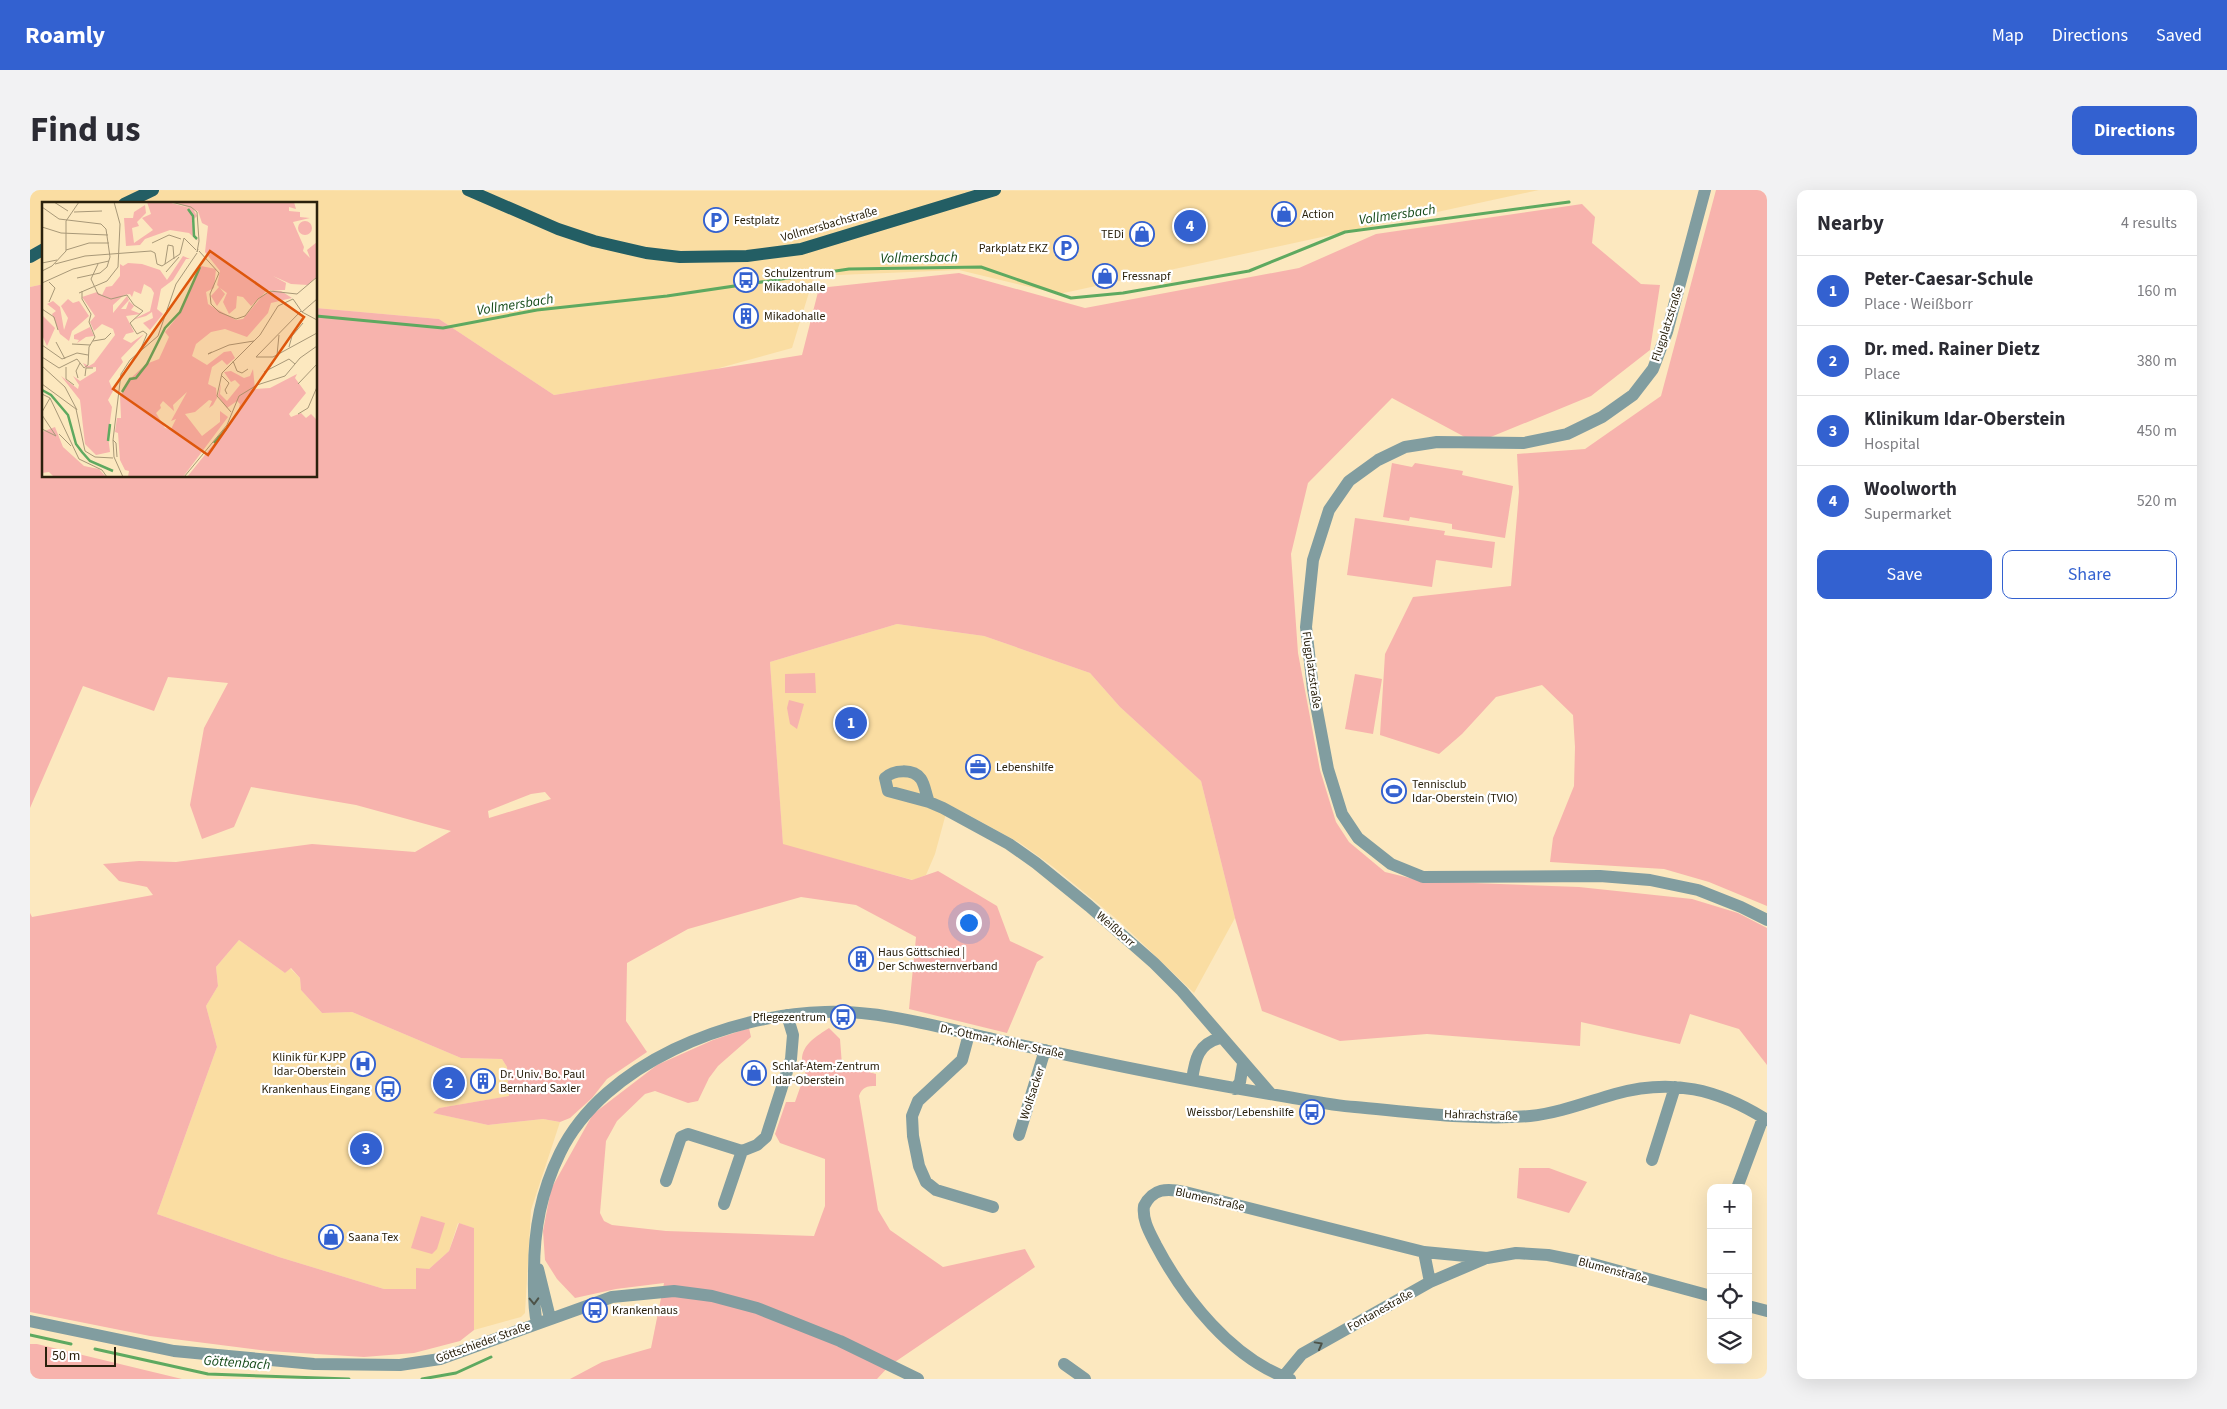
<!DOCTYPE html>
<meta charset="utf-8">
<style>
body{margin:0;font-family:"Source Sans 3",sans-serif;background:#f2f2f3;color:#2b2b33}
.controls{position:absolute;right:15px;bottom:15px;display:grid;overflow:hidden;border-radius:10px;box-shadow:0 5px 20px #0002}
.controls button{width:45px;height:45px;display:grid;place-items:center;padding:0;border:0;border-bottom:1px solid #e1e1e2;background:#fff;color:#2b2b33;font:25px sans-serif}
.scale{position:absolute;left:15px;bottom:12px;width:71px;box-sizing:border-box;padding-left:5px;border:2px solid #2a210d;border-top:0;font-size:14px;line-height:18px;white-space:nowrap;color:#2a210d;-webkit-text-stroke:4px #fff;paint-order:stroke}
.you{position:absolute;left:938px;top:732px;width:18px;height:18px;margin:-12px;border:4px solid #fff;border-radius:50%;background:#1a73e8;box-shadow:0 0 0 8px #1a73e833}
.badge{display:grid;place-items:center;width:32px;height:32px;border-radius:50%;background:#3361d0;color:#fff;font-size:16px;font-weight:700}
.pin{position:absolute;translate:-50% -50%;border:2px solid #fff;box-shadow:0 1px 5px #0006}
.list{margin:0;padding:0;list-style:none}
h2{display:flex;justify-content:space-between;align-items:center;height:65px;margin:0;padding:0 20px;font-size:21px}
h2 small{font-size:16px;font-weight:400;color:#7c7c81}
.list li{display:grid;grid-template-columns:32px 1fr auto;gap:15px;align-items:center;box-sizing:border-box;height:70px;padding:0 20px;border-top:1px solid #e1e1e2}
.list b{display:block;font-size:19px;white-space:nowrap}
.list p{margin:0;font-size:16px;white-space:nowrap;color:#7c7c81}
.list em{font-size:16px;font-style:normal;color:#7c7c81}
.actions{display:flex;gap:10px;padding:15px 20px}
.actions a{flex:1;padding:11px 0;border:1px solid #3361d0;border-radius:10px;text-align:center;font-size:18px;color:#3361d0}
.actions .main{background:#3361d0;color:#fff}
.icon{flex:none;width:28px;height:28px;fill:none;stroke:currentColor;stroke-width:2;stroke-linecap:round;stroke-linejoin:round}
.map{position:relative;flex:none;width:1737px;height:1189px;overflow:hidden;border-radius:10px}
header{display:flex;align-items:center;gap:30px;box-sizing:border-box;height:70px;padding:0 25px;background:#3361d0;color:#fff}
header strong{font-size:24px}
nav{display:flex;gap:28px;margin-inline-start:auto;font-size:18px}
.intro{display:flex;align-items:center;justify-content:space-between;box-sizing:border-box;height:120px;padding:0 30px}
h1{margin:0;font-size:35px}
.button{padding:12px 22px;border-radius:10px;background:#3361d0;color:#fff;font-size:18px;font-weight:700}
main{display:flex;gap:30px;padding:0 30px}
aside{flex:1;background:#fff;border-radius:10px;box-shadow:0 5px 20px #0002}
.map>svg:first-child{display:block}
.built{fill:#fadda2}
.green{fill:#f7b3ad;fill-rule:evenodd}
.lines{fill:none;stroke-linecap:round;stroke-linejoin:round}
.stream{stroke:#5ea960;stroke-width:3}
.minor{stroke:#819da0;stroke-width:12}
.major{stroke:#235e64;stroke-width:12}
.oneway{stroke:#4d5348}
.labels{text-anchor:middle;stroke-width:4.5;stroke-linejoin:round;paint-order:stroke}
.poi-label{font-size:12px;fill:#2a210d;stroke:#fff;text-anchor:start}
.street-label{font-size:12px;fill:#2a210d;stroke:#fff}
.water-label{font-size:14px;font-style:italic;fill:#154a19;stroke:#fff}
.inset-river{fill:none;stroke:#5ea960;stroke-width:2.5}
.inset-road{fill:none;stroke:#a89878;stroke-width:1}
.view{fill:#de560c;fill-opacity:0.15;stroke:#de560c;stroke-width:2.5}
.inset-edge{fill:none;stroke:#2a210d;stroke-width:2.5}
</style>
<header>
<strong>Roamly</strong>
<nav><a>Map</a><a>Directions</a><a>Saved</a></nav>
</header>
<div class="intro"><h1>Find us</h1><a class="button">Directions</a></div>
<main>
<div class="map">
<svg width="1737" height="1189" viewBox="0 0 1737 1189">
<rect width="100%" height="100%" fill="#fce8bf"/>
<path class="built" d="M0,0L669,1L1509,0L1029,104L929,80L784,86L762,158L682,180L524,205L409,129L286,118V14H14V94L0,97Z
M867,434L954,446L1060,483L1090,517L1171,591L1205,728L1164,803L1089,731L1022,676L990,653L935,623L918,616L905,664L896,685L883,690L753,655L740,472Z
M209,750L255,783L260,778L270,788L271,800L292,823L322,822L431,868L472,869L477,877L480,906L409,918L404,923L458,935L513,929L530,932L501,1020L495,1123L491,1127L444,1140V1038L428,1033L419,1061L399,1079L386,1099H354L249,1067L127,1024L187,857L176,816L188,796L186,777Z"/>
<path class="green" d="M1686,0H1737V716L1679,692L1634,679L1520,672L1523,648L1544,596L1545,557L1543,525L1512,495L1466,507L1432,544L1409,564L1350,545L1355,464L1383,407L1481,396L1489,302L1487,264L1555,259L1631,206Z
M1552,14L1565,27L1562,53L1611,94L1630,95L1620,160L1561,206L1446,253L1362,208L1278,293L1261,364L1268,463L1290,580L1306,632L1319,652L1355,682L1392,691L1549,697L1662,709L1708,723L1737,738V875L1709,839L1660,824L1650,854L1551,832L1550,856L1397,844L1310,851L1232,821L1205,728L1171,591L1090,517L1060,483L954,446L867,434L740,472L753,654L882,690L908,681L967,716L980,751L1014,767L1007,772L977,843L879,819L886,747L826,715L771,707L658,739L597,773L596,831L617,862L577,889L562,908L540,928L530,932L513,929L458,935L403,923L409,918L479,906L477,877L472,869L431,868L322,822L292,823L271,800L270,788L261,778L255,783L209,750L186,777L188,796L176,816L187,857L127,1024L249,1067L354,1099H386V1078L399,1079L419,1061L429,1033L444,1038V1140L430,1151L384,1163L334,1167L238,1161L120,1146L0,1122V723L2,727L123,705L117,697L89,691L73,674L109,671L146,672L282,654L385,662L421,641L326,615L221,597L204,637L172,649L160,615L174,538L198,493L138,487L124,521L53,496L0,618V97L14,94V286H286V118L409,129L524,205L772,165L789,98L929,83L1055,118L1269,78L1346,44ZM515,602L521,609L459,628L458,621L501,604Z
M1362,273L1382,277L1385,273L1433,281L1432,285L1483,296L1475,348L1422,339V334L1380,327L1379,331L1353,327Z
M1325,328L1415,341L1414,345L1465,352L1462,378L1406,370L1402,397L1317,385Z
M785,483L786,503H755V484Z
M1325,484L1352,489L1343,544L1315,539Z
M759,510L774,514L767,539L760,534L757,518Z
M719,838L721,847L688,876L679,888L668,911L658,913L625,901L615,904L587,931L576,951L570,1023L574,1031L582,1035L636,1041L784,1046L795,1016V969L750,953L745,944L756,912H765L778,875L772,870C772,854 787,846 799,838L810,849L812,875L846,884V896C837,896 832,897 829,906L848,1020L860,1040L913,1077L995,1059L1005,1077L859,1176L847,1189H540L572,1172L621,1158L634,1093L586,1099L545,1108L527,1089L515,1070L513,1041L521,999L563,924L627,875L683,850Z
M1489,978H1519L1557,992L1539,1023L1487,1008Z
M391,1026L415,1033L407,1059L402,1064L381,1058Z
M0,1154H7L152,1189H0Z"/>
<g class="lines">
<path class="stream" d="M286,126L413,138L507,120L637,106L819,79L951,77L1041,108L1093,103L1219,81L1315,42L1539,12
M0,1145L41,1154
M65,1159L178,1184L319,1189
M392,1189L426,1183L461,1167"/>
<path class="minor" d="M1675,0L1637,142L1623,179L1603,205L1572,227L1537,244L1494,253L1407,252L1375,257L1348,270L1319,291L1299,320L1283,370L1276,437L1283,499L1298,579L1312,624L1328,648L1361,674L1393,687L1570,686L1620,690L1668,700L1711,717L1737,730
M899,612C896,605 895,595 891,589C883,578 863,580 855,588L858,601L899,612L913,618L979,654L1006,673L1059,716L1124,773L1152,801L1241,904
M939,844L932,870L888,911L882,926L883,946L889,976L896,992L906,1000L963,1017
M1162,890C1165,869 1168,854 1190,848
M1205,899L1210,892L1213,874
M989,945L1015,860
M1622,970L1645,897
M636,991L651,947L658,944L712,961L727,955L736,947L761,869L763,845L757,825
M1707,998L1733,928
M694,1014L712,961
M1394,1062L1400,1092
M508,1079L520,1128
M1718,1116L1737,1121
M0,1131L144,1161L284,1174L370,1175L410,1169L582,1107L644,1101L682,1106L727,1118L810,1151L888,1189
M507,1133C503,1116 504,1099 504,1082C504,1039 511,1002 530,963C574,873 701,824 795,822C853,820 911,838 967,850C1060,870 1153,890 1246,905C1272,909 1299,915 1325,917C1380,922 1446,931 1500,926C1529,923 1557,912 1585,904C1642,888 1688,899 1737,930
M1034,1174L1055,1189
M1253,1187L1272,1164L1400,1092L1454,1069
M1260,1189C1202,1169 1154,1108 1126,1055C1120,1043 1112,1030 1114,1016C1123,998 1137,998 1155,1002L1394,1062L1457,1068L1486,1063L1518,1065L1563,1074L1681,1106"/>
<path class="major" d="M438,0L528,39L564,51L616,63L650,67L717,66L771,59L965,0
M94,14L123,0
M0,67L14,59"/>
</g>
<defs><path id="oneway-chevron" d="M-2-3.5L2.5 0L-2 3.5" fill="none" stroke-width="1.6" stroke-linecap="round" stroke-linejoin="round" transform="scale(1.25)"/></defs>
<g class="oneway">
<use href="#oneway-chevron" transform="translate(504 1111) rotate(88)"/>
<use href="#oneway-chevron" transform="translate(1289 1155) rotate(-29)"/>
</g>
<defs>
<symbol id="shop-ring" viewBox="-11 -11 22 22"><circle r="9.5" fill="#fff" stroke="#3361d0" stroke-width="1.5"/><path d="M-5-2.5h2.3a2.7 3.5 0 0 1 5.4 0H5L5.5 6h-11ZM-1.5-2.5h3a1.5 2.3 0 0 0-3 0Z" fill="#3361d0"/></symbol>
<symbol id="parking-ring" viewBox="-11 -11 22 22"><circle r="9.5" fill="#fff" stroke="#3361d0" stroke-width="1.5"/><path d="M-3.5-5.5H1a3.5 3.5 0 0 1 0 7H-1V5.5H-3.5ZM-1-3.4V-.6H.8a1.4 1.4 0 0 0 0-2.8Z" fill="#3361d0"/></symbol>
<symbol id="bus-ring" viewBox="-11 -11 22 22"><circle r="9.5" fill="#fff" stroke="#3361d0" stroke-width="1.5"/><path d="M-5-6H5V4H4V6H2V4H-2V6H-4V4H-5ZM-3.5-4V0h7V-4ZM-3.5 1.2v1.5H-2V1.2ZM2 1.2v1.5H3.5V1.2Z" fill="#3361d0"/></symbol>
<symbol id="building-ring" viewBox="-11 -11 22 22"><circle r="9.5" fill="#fff" stroke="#3361d0" stroke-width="1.5"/><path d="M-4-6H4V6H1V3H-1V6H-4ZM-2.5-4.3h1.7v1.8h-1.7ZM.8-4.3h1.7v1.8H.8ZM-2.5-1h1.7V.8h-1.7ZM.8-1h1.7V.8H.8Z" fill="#3361d0"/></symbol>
<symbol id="office-ring" viewBox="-11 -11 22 22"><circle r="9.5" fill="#fff" stroke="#3361d0" stroke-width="1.5"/><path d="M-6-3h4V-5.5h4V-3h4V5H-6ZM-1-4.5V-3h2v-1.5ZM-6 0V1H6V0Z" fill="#3361d0"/></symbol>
<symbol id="stadium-ring" viewBox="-11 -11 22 22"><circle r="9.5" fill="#fff" stroke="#3361d0" stroke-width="1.5"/><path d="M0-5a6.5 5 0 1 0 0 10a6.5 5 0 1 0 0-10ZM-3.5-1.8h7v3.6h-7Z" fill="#3361d0"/></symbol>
<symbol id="hospital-ring" viewBox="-11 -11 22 22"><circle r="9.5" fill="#fff" stroke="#3361d0" stroke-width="1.5"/><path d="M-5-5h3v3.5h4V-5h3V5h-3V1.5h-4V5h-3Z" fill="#3361d0"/></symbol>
</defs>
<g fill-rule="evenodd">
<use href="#shop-ring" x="1240" y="10" width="28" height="28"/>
<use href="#parking-ring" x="672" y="16" width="28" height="28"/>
<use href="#shop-ring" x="1098" y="30" width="28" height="28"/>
<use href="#parking-ring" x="1022" y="44" width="28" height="28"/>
<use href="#shop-ring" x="1061" y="72" width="28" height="28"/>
<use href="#bus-ring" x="702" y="76" width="28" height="28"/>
<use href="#building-ring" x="702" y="112" width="28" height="28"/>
<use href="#office-ring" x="934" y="563" width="28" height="28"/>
<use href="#stadium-ring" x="1350" y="587" width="28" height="28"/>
<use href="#building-ring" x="817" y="755" width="28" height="28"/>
<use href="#bus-ring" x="799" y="813" width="28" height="28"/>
<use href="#hospital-ring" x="319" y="860" width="28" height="28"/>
<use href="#shop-ring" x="710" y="869" width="28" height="28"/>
<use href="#building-ring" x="439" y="877" width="28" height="28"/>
<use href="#bus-ring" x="344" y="885" width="28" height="28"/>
<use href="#bus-ring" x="1268" y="908" width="28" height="28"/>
<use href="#shop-ring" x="287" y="1033" width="28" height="28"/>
<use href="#bus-ring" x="551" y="1106" width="28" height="28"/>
</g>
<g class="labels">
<g class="poi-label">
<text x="1272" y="28">Action</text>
<text x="704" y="34">Festplatz</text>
<text x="1094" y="48" text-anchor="end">TEDi</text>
<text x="1018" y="62" text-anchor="end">Parkplatz EKZ</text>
<text x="734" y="87">Schulzentrum<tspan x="734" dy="14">Mikadohalle</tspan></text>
<text x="1092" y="90">Fressnapf</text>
<text x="734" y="130">Mikadohalle</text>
<text x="966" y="581">Lebenshilfe</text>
<text x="1382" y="598">Tennisclub<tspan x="1382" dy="14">Idar-Oberstein (TVIO)</tspan></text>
<text x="848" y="766">Haus Göttschied |<tspan x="848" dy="14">Der Schwesternverband</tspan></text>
<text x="796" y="831" text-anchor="end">Pflegezentrum</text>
<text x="316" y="871" text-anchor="end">Klinik für KJPP<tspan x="316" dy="14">Idar-Oberstein</tspan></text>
<text x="742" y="880">Schlaf-Atem-Zentrum<tspan x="742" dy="14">Idar-Oberstein</tspan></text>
<text x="470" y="888">Dr. Univ. Bo. Paul<tspan x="470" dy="14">Bernhard Saxler</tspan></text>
<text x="340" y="903" text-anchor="end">Krankenhaus Eingang</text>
<text x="1264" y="926" text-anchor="end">Weissbor/Lebenshilfe</text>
<text x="318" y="1051">Saana Tex</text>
<text x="582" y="1124">Krankenhaus</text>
</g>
<g class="street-label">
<text transform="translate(799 34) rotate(-16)" y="4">Vollmersbachstraße</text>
<text transform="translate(1637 134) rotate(-72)" y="4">Flugplatzstraße</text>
<text transform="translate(1282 480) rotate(82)" y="4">Flugplatzstraße</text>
<text transform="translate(1086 739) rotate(41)" y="4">Weißborr</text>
<text transform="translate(972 851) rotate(12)" y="4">Dr.-Ottmar-Kohler-Straße</text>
<text transform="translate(1002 903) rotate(-72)" y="4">Wolfsacker</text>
<text transform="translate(1451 925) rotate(2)" y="4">Hahrachstraße</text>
<text transform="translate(1180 1009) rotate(13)" y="4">Blumenstraße</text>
<text transform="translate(1583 1080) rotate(15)" y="4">Blumenstraße</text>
<text transform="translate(1350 1120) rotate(-29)" y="4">Fontanestraße</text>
<text transform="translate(453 1152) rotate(-20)" y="4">Göttschieder Straße</text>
</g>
<g class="water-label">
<text transform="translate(1367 24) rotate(-8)" y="5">Vollmersbach</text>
<text transform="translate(889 67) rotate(-1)" y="5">Vollmersbach</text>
<text transform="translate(485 114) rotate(-9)" y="5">Vollmersbach</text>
<text transform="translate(207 1172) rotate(4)" y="5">Göttenbach</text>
</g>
</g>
<g transform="translate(12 12)">
<rect width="275" height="275" fill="#fce8bf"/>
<path d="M105,0H126L151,7L155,14L150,19L152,31L156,39L147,31L128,28L103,37L98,43L84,44L82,16H91L92,10L103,3L104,11L95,20L97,24L90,26L92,41L111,28L100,16L109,12ZM131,0H252L254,7L247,5V9L258,10V15L268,16L251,20L262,45L261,49L268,56L265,48L275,40V74L266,83L249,82L231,74L244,81L243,88H226L209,104L201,95L195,94L194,106L187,112L181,100L185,91L178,86L183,92L175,104L169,94L177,85L175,83L178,69L163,50L166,24L160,21L156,9ZM256 26a7 7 0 1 1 14 0a7 7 0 1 1-14 0ZM141,54L148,57H144L131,78L119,87L115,107L121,112L108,128L101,121L111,116L110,110L104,114L90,118L108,109L112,91L109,86L102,82L99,92L92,89L90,95L88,92L82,93L71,103V111L85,94L87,98L79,107H84L87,99L92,104L89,108L99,112L84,114L92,130L84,132L81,137L89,141L102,132L79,156L81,160L67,179L71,189L66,198L70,205L66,234L68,250L54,253L43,242L38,198L19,174L36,187L37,183L31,174L38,179L54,169V165L44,166L41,161L47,164L52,161L73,133L71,127L60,122L52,129L48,120L53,114L40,95L55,90L60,93L64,85L70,84L78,74V62L81,64L86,61L100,62L118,68L125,78ZM159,64L174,67L172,86L164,90L166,102L194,118L201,117L220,94L231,88L239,89L250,96L229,101L226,111L205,135L183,127L169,130L154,142L150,154L165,163L182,150L189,149L193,156L185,163L180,158L170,165L166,182L174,186L175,196L171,203L167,206L170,199L167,198L153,210L143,212L160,234L178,220V209L186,215L141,275H86L87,269L83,268L78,258L76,231L73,230L75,216H79L78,194L88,177L104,162L117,157L127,135L123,130L139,110ZM145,190L129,219L134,217L129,227L123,226L114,211L119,206L118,203L121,199L132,209L131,203ZM26,97L31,101L37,99L47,114L30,129L27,139L18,132L10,112L14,109L5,102L11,99L18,105L22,128L26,116L19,104ZM0,113L13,126L5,144L0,133ZM48,125L52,134L44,135L35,141L37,138L32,137V133ZM211,167L213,187L228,186L255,172L253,176L264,191L247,212L249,215L259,211L264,216L269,212L275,218V275H145L195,213L198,202L195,199L185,206L176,194L179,181L178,192L185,199L198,183L193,178L189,180L182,170L189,169L202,176L208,174ZM13,225L21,245L42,264L57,267L64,275H12L7,270L0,271V230Z" fill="#f7b3ad" fill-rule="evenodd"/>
<path class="inset-river" d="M146,7L151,14L152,34L155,37M0,188L9,193L26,213L34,242L40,250L48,259L71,269M80,190L88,177L94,176L105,162L123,126L138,110L158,65M66,239L68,222M172,241L184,227"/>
<path class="inset-road" d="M12,0L26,9M129,0L149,5L155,10L157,39L155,50L156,47M0,5L17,17L59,22L64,27L68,55L65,65L58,71L35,76M32,10L60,9M0,25L19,31L66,33M110,41L127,33L139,37M24,48L47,41H67M157,49L177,71L168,92L169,102L177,110L194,117L203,114L216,97L228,89L255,92L275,75M0,61L15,58M13,62L43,54L109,49L113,51L115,62L120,64L138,52L142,36L154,48M56,62L49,77L56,92L69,97L85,93L92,103L101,109L88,121L95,132L101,129L105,132L97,151M123,62L126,43L131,44L132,57M0,69L10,64L24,49V19L37,0M124,70L137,55M0,81L31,67L67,59M37,91L65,79L76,65L78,22L72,0M251,97L260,110L275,118M7,100L13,86L7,80M0,107L12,115L16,128M259,109L214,155H231L275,131M260,110L275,97M51,139L63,137L69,131M14,140L23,157M30,142L48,143M0,143L20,157L35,151L46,153M247,145L250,134L261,121M170,150L166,152L187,143L212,139M235,153L237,133M0,155L17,166L35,157L42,166L46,163L47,145L53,135L47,120L49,112L40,97V89M191,159L195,169L200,171L206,167M0,164L23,185L35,208M24,165V177L32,183M222,170L247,157L253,162M179,173L187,181L183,188L185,192M43,174L44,166H51M36,176L34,169L38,161M0,182L34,207L43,249L53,255L71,256M256,182L275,162M0,192L8,196L37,257L60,268L65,275M0,210L8,196M189,210L175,194L180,171L218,133L236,104L251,97M256,212L266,206L275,185M0,213L14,234L0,227M17,232L29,244M71,238L74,241L75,255M81,275L72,255L71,238L79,172L88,158L116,134L134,82L155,51M142,275L185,223L197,194L215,183L243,174L258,156L275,144"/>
<path class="view" d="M168,49L262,115L166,253L71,187Z"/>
<rect width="275" height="275" class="inset-edge"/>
</g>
</svg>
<div class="controls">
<button>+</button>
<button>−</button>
<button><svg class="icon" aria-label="locate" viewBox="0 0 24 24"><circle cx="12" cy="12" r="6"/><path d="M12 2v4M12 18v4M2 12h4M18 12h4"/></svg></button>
<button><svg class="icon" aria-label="layers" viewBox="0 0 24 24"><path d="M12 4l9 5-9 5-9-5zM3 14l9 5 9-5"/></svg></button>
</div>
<div class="scale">50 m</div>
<div class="you"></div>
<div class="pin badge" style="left:821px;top:533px">1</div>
<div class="pin badge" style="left:419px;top:893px">2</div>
<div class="pin badge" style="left:336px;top:959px">3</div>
<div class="pin badge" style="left:1160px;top:36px">4</div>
</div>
<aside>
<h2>Nearby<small>4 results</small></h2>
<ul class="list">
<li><span class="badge">1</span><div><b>Peter-Caesar-Schule</b><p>Place · Weißborr</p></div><em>160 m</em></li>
<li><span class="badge">2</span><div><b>Dr. med. Rainer Dietz</b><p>Place</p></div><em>380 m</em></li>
<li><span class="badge">3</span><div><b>Klinikum Idar-Oberstein</b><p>Hospital</p></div><em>450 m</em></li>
<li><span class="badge">4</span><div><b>Woolworth</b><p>Supermarket</p></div><em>520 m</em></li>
</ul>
<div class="actions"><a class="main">Save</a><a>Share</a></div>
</aside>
</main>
